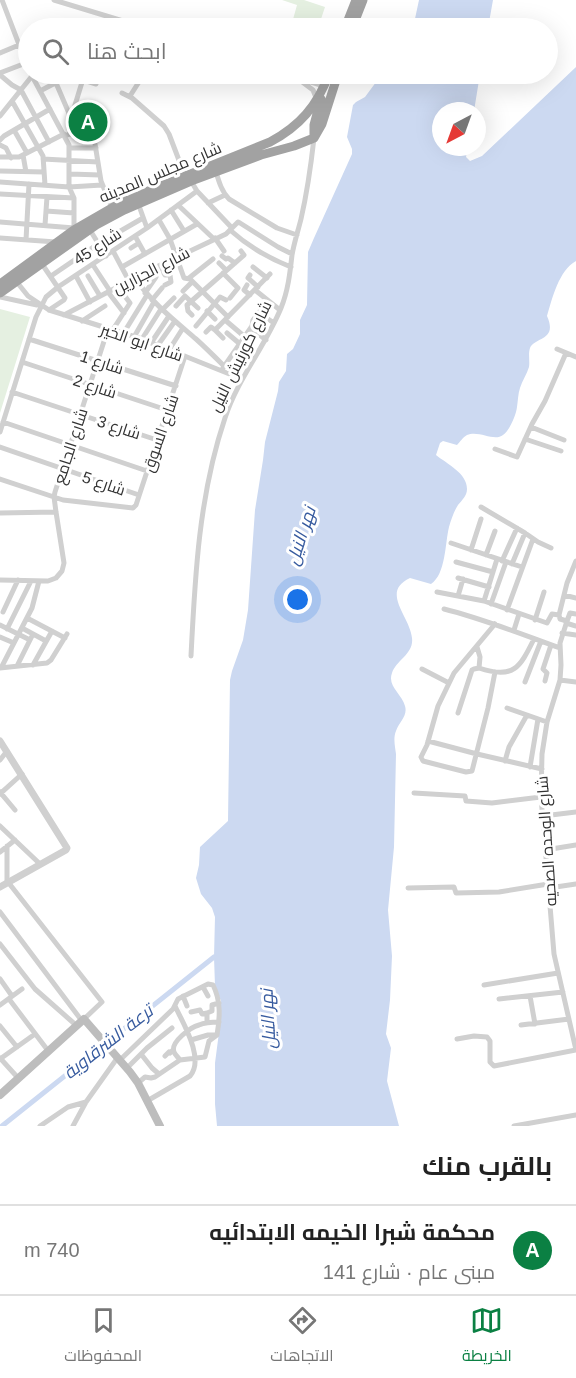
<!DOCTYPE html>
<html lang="ar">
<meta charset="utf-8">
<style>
body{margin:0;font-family:Arial,Cairo,sans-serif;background:#f6f6f6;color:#222;direction:rtl}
.compass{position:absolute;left:432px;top:102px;width:54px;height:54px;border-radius:50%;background:#fff;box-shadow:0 6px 24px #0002;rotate:221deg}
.you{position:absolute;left:298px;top:600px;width:21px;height:21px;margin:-15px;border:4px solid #fff;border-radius:50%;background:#1a73e8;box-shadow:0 0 0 9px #1a73e833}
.badge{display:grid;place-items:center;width:39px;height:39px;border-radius:50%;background:#0b8043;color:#fff;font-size:20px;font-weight:700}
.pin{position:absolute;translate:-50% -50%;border:3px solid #fff;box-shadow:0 2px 6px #0006}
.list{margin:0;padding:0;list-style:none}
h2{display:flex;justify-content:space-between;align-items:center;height:78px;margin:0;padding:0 24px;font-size:26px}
h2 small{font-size:20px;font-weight:400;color:#767676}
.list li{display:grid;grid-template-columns:39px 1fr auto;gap:18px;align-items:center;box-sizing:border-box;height:90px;padding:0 24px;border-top:2px solid #e0e0e0}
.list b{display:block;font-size:22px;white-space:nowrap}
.list p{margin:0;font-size:20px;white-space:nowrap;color:#767676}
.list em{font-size:20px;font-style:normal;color:#767676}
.icon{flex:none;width:33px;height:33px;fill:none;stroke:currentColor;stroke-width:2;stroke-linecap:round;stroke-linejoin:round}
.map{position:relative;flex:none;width:576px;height:1126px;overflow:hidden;direction:ltr}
.search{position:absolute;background:#fff;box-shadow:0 6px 24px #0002;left:18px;right:18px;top:18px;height:66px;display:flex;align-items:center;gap:15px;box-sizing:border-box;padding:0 21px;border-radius:33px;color:#767676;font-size:22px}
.sheet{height:168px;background:#fff}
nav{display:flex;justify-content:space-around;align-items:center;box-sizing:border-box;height:84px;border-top:2px solid #e0e0e0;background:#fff;font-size:16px;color:#767676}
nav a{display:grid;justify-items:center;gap:3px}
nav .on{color:#0b8043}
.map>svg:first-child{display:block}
.green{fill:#e5f0e1}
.water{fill:#ccd9f1}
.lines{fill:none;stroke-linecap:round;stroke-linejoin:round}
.canal{stroke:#ccd9f1;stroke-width:5}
.minor{stroke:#d0d0d0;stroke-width:5}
.tertiary{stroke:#d0d0d0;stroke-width:7}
.secondary{stroke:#bdbdbd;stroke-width:8}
.trunk{stroke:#a2a2a2;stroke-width:9}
.labels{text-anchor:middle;stroke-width:6;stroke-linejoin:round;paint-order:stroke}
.street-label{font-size:16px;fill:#333;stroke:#fff}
.water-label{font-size:18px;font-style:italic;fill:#375b9f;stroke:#fff}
</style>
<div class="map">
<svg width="576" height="1126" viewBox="0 0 576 1126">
<rect width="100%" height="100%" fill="#fff"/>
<path class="green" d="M282,0H304L325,7L318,28H309L292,23L297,5Z
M0,309L30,317L0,413Z"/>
<path class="water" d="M419,0H493L488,28H413Z
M576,67V261C559,270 552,299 547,316C558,341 535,337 530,348C528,354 530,361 529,367C527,374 522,381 520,388C518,394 518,400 517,407C516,415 510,430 503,435C494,442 479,430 467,435C463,437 460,442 457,445L443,441L440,443L436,455C447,464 467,473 467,489C467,496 462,500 458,505C454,511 451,520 449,527C445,543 446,574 431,584L410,578C380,592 410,616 412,638C414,654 396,660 392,673C387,686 402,694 405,706C408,716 399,722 396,731C393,738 395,746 396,754L394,847L388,910L392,956L390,1000L386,1034L391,1048L387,1081L399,1126H217L215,1104V1063L221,1017V1001L215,986L214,957L215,917L212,908L201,894L196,878L199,865L200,847L228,821L230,680L232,671L243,640L248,610L255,510L263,460L265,442L278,391L279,382L286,371L287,354L293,349L300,334V320L307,305L308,252L314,238L352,154V149L347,137L353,105L356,102L365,97L382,74H480L474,111H441V147H468L466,157L470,161L482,156Z"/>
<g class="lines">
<path class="canal" d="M2,1126L214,957"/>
<path class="minor" d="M2,0L28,68
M54,0L146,28
M0,53L19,45
M0,73L26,63
M31,74L69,145V187L74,198V230
M65,74L96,84
M285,74L324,86
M0,75L12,85L21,90L49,142
M301,81L313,90L317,100
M56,83L77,132
M40,91L59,81L63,74
M122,93L132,98L164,126L169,134L185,176
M130,96L144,74
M12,101L43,156L45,185
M0,116L32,76
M71,118L83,79
M14,130L27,153
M65,136C77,131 90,130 95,144L101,181L112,208
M0,140L4,136L50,109
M0,145L6,148L11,158
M70,148H96
M23,155L26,172
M0,157H19L64,134
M43,159L98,162
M0,171L44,172
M216,172C219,182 222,192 229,199L277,228L297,235
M70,174L100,175
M191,181L197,191L232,228
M0,182L69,187L102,185
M0,194L74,198
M138,203L147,228
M208,203L225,195
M178,205L214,239
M171,210L184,231
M46,211L74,213
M159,220L170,239L184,278L190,279L228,317
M0,222L74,228
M45,225L47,197
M90,230L106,256
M230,230C249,247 268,258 291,267
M135,236L145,254
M0,238L56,242
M215,238L224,251
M26,240L29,184
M131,248L139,243
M113,251L129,281
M222,256L226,259L228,258L235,263
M219,263L226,270
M42,264L65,298L64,300L49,310
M93,265L110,291
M160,266L165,275H170L171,282L165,285
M122,267L197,224
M253,267L267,278
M223,273L238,288L230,298
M250,275L248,278L258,287
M51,276L98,244L143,218
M76,276L90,302
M88,276L100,296
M135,278C152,303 174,320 196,339C206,348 215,357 224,366
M189,278L213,259
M16,281L28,296L49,310L142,339L242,379
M247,285L244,290L250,295
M255,290L280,310
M183,291L192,282
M108,292L124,313
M145,293L156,277
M0,297L37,305
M152,300L162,288
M176,306L185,296L198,308
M162,310L174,298
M207,311L215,319
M259,313L274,323
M64,315L150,270L226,234L238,222L240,223L278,247L292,254
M192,315L188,311L187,305L244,255L241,251
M225,320L245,337
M82,321L105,306
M196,326L220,297L226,300
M251,328L266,340
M112,331L130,303L118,287
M206,332L211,327L215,330
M227,333L240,344
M123,334L147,295
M134,337L154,302
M223,338L215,330L270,274
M29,339L176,386
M142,339L161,309
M151,343L169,316
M158,345L175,321
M557,349L576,357
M169,350L183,328
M22,362L167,410
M223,368L252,326L253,320L268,301
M12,392L157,440
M3,422L147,471
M531,427L564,440
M0,432L36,317L46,297L58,287L147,228L197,191
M525,439L561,451
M0,447L139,495
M495,449L517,457L532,424L545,401L566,353
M0,479L63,500L133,508L136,505L185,356
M481,507L525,533L538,542L551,548
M0,513L56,512
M451,543L522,567
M471,550L481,519
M486,555L495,531
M502,561L517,528
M576,561L567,583L559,615L560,619L567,621L560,643L561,665L560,680L547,722L542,754L541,797L554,954L576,1050
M456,562L493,572
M512,564L525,533
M458,578L489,587
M0,580L48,581L56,578L62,571L64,563L56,512L54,497L55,492L108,329
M437,592L484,601L547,623L552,614L559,615
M564,595L576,598
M458,596L463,579
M484,601L497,559
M491,604L506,562
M444,609C484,619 521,634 560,648
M507,610L533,539
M3,612L18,580
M27,618L65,638
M535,620L544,592
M567,621L570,613L576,614
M566,623L576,626
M0,625L30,640
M22,628L46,641
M7,629L31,581
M514,630L519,614
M562,633L576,635
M0,637L14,643
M477,647L480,657L479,668C514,680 520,667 534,639
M191,656C195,575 199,495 225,418C238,378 265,347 281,308C288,291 290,273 292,255C294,243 298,231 301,219C307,193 311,165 314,138
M33,665L52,631
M17,666L33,634
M0,668L47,663L51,660L67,634
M1,668L32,608L39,581
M422,669L449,683
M495,672L488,708L472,771L466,772L423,761L421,757L427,745L438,706L454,673L495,624
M560,680L576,682
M545,681L547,673L543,669L551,645
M525,682L541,641
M507,708L547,722
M458,713L472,670L474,669L479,668
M428,741L477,754L542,769
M0,760L7,751
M505,761L509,747L527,715
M530,767L538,719
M0,792L15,810
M414,793L465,796L466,801L492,803L541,797
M0,794L22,774
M543,816L576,812
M0,826L40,864
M545,850L576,845
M0,852L15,840
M8,882L102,1002L84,1019
M7,883V846
M408,888L454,887L456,893L499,892L548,884
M549,888L576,884
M0,912L82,1021
M0,944L35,989L77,1026
M0,979L12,996
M484,985L558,973
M203,987L208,996
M183,996L187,1006
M530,996L535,1024
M9,999L49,1052
M499,999L563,992
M0,1005L22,989
M191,1012L200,1010L202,1014L207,1013
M207,1022V1013L212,1011V1005L219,1003
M521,1025L569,1019
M0,1026L17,1047
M457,1039L474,1036L487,1037L490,1041V1062L494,1066L576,1050
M191,1040L208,1035H217
M141,1054L152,1068L159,1074
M165,1056L169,1052L170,1053L173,1050
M0,1058L19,1079
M0,1059L35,1034
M121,1059L173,1009L178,999L208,984L213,985C221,1001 220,1017 217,1035L209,1041L205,1057L180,1060L155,1077L151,1078L145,1077L138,1083
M180,1060C178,1057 175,1055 174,1052C170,1042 191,1027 199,1025C206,1022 212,1022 219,1022
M127,1068L147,1048L172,1028
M147,1101L190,1076C205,1059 183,1023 175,1006
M40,1126L68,1107L86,1102
M73,1126L86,1102L118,1057
M514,1126L576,1115"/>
<path class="tertiary" d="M0,741L67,848L66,850L0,887"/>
<path class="secondary" d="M0,1095L84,1019L130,1072L138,1083L160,1126"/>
<path class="trunk" d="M345,28L356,0
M352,28L363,0
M314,138V125L321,99
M0,284L74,230L126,200L270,142C300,126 317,106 329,74
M0,293L96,225L124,210L191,181L261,155L294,146L314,138L322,124L338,74"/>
</g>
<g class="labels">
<g class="street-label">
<text transform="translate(160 172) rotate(-23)" y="6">شارع مجلس المدينه</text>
<text transform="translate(97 246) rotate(-33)" y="6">شارع 45</text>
<text transform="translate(151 270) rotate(-27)" y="6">شارع الجزارين</text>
<text transform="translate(142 342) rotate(19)" y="6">شارع ابو الخير</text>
<text transform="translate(240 356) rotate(-64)" y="6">شارع كورنيش النيل</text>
<text transform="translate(102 362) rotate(18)" y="6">شارع 1</text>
<text transform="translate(95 386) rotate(18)" y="6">شارع 2</text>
<text transform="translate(119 427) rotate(18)" y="6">شارع 3</text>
<text transform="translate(160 433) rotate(-71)" y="6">شارع السوق</text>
<text transform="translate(70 446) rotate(-72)" y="6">شارع الجامع</text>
<text transform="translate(104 483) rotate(19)" y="6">شارع 5</text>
<text transform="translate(546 841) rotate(-94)" y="6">شارع الوحده الصحيه</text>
</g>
<g class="water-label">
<text transform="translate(301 536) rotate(-72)" y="6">نهر النيل</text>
<text transform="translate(268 1019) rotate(-93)" y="6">نهر النيل</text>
<text transform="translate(108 1042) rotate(-38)" y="6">ترعة الشرقاوية</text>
</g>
</g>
</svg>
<svg class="compass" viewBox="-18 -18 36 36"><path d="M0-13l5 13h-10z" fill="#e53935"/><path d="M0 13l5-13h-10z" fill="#767676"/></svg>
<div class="you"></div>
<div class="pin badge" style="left:88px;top:122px">A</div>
<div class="search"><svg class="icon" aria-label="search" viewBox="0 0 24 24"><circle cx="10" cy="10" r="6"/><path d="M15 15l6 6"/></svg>ابحث هنا</div>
</div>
<section class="sheet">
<h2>بالقرب منك<small></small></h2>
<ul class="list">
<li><span class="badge">A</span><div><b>محكمة شبرا الخيمه الابتدائيه</b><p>مبنى عام · شارع 141</p></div><em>740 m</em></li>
</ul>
</section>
<nav>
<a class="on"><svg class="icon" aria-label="map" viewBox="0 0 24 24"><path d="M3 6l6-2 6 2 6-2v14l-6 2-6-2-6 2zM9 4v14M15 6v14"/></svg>الخريطة</a>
<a><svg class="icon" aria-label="directions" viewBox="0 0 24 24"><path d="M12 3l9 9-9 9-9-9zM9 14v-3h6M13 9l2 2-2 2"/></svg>الاتجاهات</a>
<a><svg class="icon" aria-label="saved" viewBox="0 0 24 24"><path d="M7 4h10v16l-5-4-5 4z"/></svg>المحفوظات</a>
</nav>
